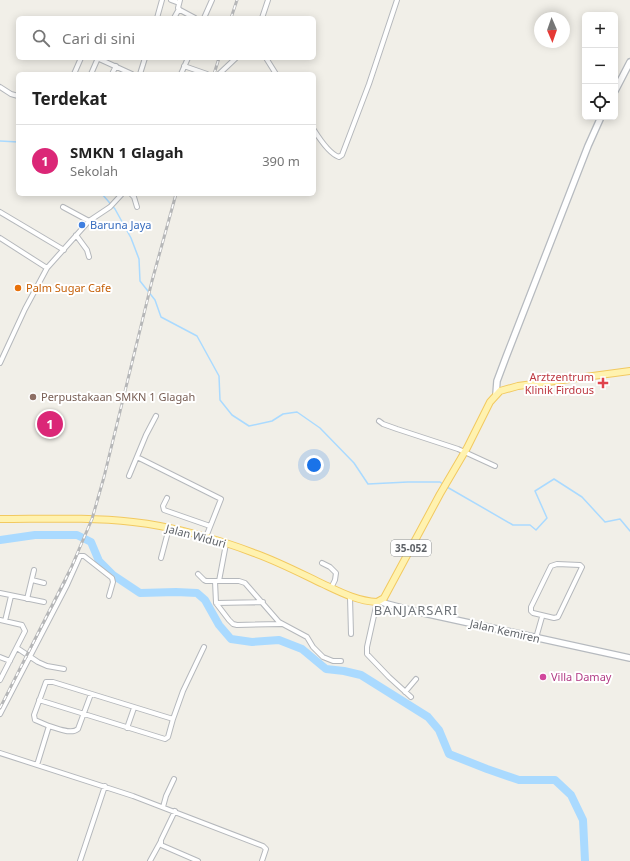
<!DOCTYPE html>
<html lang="id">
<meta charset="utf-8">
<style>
body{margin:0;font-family:"Noto Sans",sans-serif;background:#f6f6f6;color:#222}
.controls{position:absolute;right:12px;top:12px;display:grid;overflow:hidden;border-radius:6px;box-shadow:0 2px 10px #0003}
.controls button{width:36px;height:36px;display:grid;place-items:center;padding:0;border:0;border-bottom:1px solid #e0e0e0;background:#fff;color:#222;font:20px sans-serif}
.compass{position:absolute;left:534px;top:12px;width:36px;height:36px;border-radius:50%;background:#fff;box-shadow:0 2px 10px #0003;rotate:178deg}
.you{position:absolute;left:314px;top:465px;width:14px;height:14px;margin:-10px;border:3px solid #fff;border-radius:50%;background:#1a73e8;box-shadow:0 0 0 6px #1a73e833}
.badge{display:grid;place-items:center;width:26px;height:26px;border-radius:50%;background:#db2777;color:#fff;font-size:13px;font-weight:700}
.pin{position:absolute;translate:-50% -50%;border:2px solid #fff;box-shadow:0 1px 4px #0006}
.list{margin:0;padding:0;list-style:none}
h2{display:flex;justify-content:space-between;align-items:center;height:52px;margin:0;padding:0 16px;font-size:17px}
h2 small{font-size:13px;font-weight:400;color:#767676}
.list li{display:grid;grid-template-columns:26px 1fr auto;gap:12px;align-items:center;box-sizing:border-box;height:72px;padding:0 16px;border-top:1px solid #e0e0e0}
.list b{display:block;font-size:15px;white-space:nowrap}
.list p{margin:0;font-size:13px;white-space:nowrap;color:#767676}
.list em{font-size:13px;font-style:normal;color:#767676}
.icon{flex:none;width:22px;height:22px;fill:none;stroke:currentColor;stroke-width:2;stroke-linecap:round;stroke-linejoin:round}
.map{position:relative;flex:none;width:630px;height:861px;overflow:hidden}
.search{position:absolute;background:#fff;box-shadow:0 2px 10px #0003;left:16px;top:16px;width:300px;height:44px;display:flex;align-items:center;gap:10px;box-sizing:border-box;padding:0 14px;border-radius:6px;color:#767676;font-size:15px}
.panel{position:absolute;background:#fff;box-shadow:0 2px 10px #0003;left:16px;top:72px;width:300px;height:124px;border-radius:6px}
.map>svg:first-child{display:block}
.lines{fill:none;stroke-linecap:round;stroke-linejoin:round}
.stream{stroke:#aadaff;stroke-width:1.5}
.river{stroke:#aadaff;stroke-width:8}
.street-casing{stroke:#b5b8bc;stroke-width:6}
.secondary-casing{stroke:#b6babf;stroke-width:8}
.primary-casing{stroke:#f2c960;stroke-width:8}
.street{stroke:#fff;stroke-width:4}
.secondary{stroke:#fff;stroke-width:5.5}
.primary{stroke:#fff2af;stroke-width:6}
.rail-casing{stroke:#b6b7b8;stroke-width:3}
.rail{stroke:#fff;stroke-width:1.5;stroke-dasharray:4.5;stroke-linecap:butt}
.shop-dot{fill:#3f7fe0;stroke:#fff;stroke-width:1.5}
.food-dot{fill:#e8710a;stroke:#fff;stroke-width:1.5}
.health-dot{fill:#e0444e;stroke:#fff;stroke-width:1.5}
.education-dot{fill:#8d6e63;stroke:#fff;stroke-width:1.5}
.hotel-dot{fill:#d1479c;stroke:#fff;stroke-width:1.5}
.labels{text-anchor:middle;stroke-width:4;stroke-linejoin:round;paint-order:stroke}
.shield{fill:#fff;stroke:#8f9295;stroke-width:1}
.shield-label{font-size:10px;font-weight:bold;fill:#5f6368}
.shop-label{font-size:11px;fill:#366cbe;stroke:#fff;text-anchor:start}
.food-label{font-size:11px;fill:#c56008;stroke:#fff;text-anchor:start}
.health-label{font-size:11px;fill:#be3a42;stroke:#fff;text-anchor:end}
.education-label{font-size:11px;fill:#785e54;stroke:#fff;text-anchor:start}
.street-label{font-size:11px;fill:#5f6368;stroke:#fff}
.hotel-label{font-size:11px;fill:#b23c85;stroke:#fff;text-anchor:start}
.quarter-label{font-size:13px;letter-spacing:1px;fill:#70757a;stroke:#fff}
</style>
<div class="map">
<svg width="630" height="861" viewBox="0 0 630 861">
<rect width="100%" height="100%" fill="#f1efe8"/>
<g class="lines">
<path class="stream" d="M0,141L18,142
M102,194L115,209L131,238L139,259L140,281L155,300L161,317L197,336L219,376L220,400L232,415L249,426L272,421L283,414L297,412L320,428L354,463L368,484L408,482H440L444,485
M447,487L513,525H530L536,530L547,518L535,491L554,479L582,497L605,522L620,519L630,531"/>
<path class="river" d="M0,540L35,535H77L91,542L99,561L113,575L140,593L176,592L197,593L205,600L219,625L231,639L252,642L279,640L302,649L326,669L344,671L361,675L428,717L439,730L449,754L487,769L519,780H555L571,795L583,820L585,861"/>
<defs>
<path id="street" d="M171,0L179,3
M180,0L178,8L180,10L195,18
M157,18L162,0
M174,18L179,9
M204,18L212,0
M262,18L268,0
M97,58L132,74
M266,58L276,74
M184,66L207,74
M74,74L81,58
M91,74L98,58
M112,74L116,66
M140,74L145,58
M181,74L188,58
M219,74L236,58
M0,87L11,94L18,96
M314,130C319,138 330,154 339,157L342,155L369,84L397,0
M131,194L134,197L137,207
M63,207L89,221
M0,212L64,250
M76,235L87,250L89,257
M0,238L47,268
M0,363L25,309L47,268L89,221L110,207L122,194
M379,421L383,424L397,429L458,449L495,466
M137,457L221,499L206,537
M129,476L146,435L156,416
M167,498L163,506L164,510L210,526
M161,558L169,528
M322,563L330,567L336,573L335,580L331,588
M557,564L580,565L582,567L558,617L554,618L533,613L531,611V607L551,566Z
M198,574L204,580L206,581H239L245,583L279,622L307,637L313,647L323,657L333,661H341
M32,580L44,583
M215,581L216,603L229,620L233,624L237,625L282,624
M219,581L226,544
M0,593L44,602
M350,597L351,634
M27,599L34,570
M377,602L367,647V654L389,677L411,697
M216,603L263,602
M0,620L22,625L25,631L0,680
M5,621L11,596
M536,638L542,617
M17,648L38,662L47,666L64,669
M0,657L10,661
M405,692L416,679
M39,700L165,739L168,737L173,719L183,691L204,647
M0,714L67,585L80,556H84L112,578L113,582L109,596
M49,726C57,728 71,735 78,729L91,694
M127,728L134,708
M0,753L133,796L263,846L266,849L262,861
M37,765L49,726L35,720L34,715L46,682H53L173,719
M163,807L166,796L174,779
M175,811L161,840V845L198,861
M80,861L105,786
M150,861L161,841"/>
<path id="secondary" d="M615,91L630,62
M496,394L497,381L506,357L588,146L601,117
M380,601L387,604L410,610L630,658"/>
<path id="primary" d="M0,519C44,519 89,517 133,522C171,526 218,539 254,553C277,561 300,573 323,584C340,592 357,601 377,602L384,598L440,494L467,448L490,402L500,391L518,386L630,371"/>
</defs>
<use href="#street" class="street-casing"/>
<use href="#secondary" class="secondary-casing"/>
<use href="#primary" class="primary-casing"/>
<use href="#street" class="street"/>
<use href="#secondary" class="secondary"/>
<use href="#primary" class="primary"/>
<defs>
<path id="rail" d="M231,18L237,0
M214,74L219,58
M0,708L71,568L92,519L104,477L152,281L176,194"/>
</defs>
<use href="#rail" class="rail-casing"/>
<use href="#rail" class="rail"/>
</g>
<circle class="shop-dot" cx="82" cy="225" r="4"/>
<circle class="food-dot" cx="18" cy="288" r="4"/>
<path class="health-dot" d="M601 377h4v4h4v4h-4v4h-4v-4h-4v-4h4z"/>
<circle class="education-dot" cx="33" cy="397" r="4"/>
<circle class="hotel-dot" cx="543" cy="677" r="4"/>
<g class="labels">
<rect class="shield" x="391" y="540" width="40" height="16" rx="3"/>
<g class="shield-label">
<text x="411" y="552">35-052</text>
</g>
<g class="shop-label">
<text x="90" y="229">Baruna Jaya</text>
</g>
<g class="food-label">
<text x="26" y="292">Palm Sugar Cafe</text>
</g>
<g class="health-label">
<text x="594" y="381">Arztzentrum<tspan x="594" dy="13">Klinik Firdous</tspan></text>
</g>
<g class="education-label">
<text x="41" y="401">Perpustakaan SMKN 1 Glagah</text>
</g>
<g class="street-label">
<text transform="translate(196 536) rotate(15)" y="4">Jalan Widuri</text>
<text transform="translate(505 631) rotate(13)" y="4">Jalan Kemiren</text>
</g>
<g class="hotel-label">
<text x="551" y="681">Villa Damay</text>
</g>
<g class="quarter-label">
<text x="416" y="615">BANJARSARI</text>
</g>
</g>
</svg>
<div class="controls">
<button>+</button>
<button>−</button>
<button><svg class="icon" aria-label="locate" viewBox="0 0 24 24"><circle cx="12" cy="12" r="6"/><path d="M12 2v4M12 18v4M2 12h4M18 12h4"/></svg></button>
</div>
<svg class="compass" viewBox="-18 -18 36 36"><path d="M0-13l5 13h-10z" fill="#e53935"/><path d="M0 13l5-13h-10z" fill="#767676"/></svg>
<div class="you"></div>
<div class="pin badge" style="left:50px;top:424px">1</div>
<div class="search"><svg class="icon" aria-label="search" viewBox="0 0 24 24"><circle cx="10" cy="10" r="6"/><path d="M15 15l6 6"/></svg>Cari di sini</div>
<section class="panel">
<h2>Terdekat<small></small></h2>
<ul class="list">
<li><span class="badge">1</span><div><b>SMKN 1 Glagah</b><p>Sekolah</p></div><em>390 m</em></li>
</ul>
</section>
</div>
